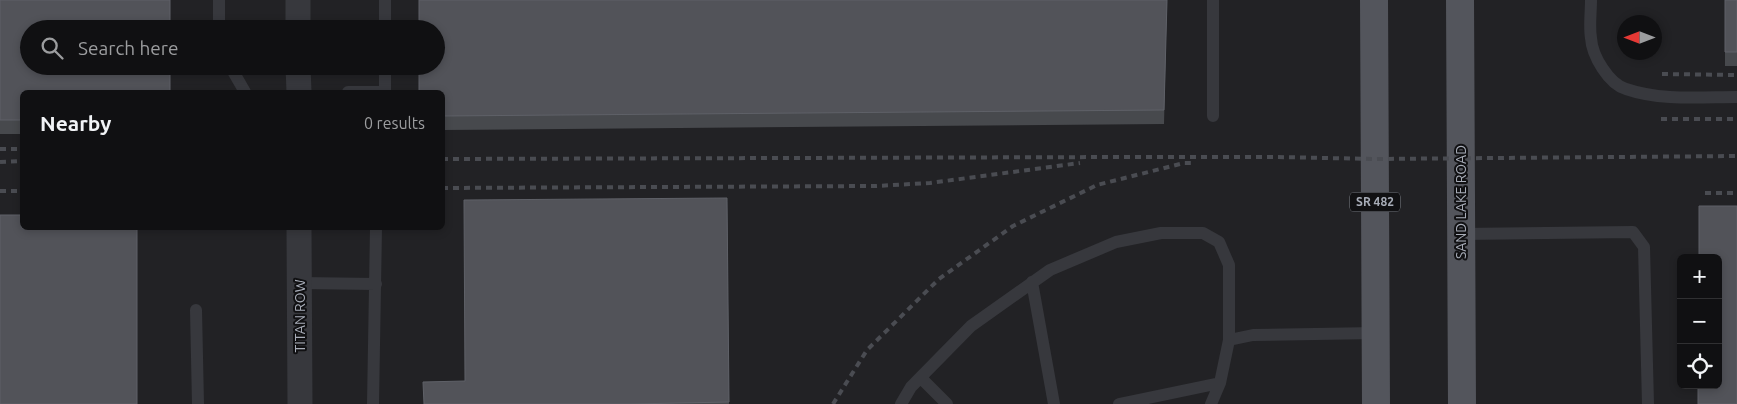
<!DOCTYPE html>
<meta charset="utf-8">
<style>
body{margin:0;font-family:Ubuntu,sans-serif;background:#1e1e20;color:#f1f3f6}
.controls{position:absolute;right:15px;bottom:15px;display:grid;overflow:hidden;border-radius:8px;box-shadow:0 2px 8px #0003}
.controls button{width:45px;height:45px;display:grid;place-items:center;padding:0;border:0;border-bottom:1px solid #303032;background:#101012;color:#f1f3f6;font:25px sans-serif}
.compass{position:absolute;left:1617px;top:15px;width:45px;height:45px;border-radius:50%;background:#101012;box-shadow:0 2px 8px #0003;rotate:270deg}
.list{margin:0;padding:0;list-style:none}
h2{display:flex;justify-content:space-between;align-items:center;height:65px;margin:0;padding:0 20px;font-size:21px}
h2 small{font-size:16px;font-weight:400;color:#9c9d9f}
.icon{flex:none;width:28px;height:28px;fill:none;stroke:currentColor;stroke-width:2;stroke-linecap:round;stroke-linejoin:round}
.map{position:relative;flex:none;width:1737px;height:404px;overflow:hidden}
.search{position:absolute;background:#101012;box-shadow:0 2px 8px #0003;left:20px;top:20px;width:425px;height:55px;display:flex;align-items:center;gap:12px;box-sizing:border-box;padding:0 18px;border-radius:28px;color:#9c9d9f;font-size:19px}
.panel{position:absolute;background:#101012;box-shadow:0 2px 8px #0003;left:20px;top:90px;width:425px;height:140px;border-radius:8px}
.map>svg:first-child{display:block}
.built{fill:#222225;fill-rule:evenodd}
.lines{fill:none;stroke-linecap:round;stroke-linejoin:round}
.service{stroke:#37383d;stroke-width:12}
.minor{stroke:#37383d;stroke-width:25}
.primary{stroke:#53555c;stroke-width:28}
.rail{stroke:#4a4c52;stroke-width:4;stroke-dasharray:6 5;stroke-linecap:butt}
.wall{fill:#47494d}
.building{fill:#525359;stroke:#5f6168}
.labels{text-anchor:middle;stroke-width:4;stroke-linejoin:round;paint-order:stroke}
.shield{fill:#111113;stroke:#7b7e86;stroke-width:1}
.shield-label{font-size:12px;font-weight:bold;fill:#a8adb8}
.street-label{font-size:14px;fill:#a8adb8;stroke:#111113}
</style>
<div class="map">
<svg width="1737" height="404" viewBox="0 0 1737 404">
<rect width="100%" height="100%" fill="#161618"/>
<path class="built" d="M0,0H1737V404H0ZM1624,22H1654V52H1624ZM29,29H436V66H29ZM22,92H442V228H22ZM1681,258H1718V385H1681Z"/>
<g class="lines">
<path class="service" d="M385,0V29
M1591,0C1591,13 1589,26 1591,38C1592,56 1609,84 1626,89C1661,101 1701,97 1737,97
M219,29V0
M230,66L245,92
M348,92H385V66
M1213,116V0
M1461,234L1633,232L1644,247L1648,404
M1032,282L1054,404
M300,283L376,284
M196,310L198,404
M1229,340L1253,335L1376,333
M921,378L947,404
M373,404L376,228
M901,404L911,387L971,326L1050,270L1116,242L1161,233H1203L1219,242L1229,265V340L1220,383L1211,404
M1119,404L1220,383"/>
<path class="minor" d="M298,0V29
M298,66L299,92
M299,228L300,404"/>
<path class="primary" d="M1374,0L1376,404
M1460,0L1462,404"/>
<path class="rail" d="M1662,74L1737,75
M1661,119H1737
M0,149H22
M442,159L1125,157H1277L1375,159L1737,156
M0,162L22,161
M442,188L876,186L930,183L1080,163
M0,191H22
M1705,193H1737
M833,404L867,350L939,279L1013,226L1097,185L1184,163H1192"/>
</g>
<path class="wall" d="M0,0L22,92V134H0Z
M1167,0L1164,124L442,130V92Z
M1725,0H1737V66H1725Z
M727,198L729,404H423L465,381Z"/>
<path class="building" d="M0,0H170V29H29V66H170V92H22V120H0Z
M419,0H1167L1164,110L442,116V92H419V66H436V29H419Z
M1725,0H1737V52H1725Z
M727,198L729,402L630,404H424L423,382L465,381L464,200Z
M1699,206H1737V404H1698V385H1718V258H1699Z
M0,215H22V228H137V404H0Z"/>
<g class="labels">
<rect class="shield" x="1350" y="192.5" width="50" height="19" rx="4"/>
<g class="shield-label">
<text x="1375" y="206">SR 482</text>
</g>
<g class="street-label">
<text transform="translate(1461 202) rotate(-90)" y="5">SAND LAKE ROAD</text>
<text transform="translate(300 316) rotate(-90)" y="5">TITAN ROW</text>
</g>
</g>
</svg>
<div class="controls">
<button>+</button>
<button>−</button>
<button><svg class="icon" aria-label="locate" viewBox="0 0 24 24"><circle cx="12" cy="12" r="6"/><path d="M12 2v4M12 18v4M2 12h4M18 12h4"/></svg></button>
</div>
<svg class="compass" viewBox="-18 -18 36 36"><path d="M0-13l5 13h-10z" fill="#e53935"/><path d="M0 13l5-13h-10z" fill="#9c9d9f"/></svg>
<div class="search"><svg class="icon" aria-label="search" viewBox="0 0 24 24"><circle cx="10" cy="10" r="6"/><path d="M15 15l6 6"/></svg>Search here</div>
<section class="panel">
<h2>Nearby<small>0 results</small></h2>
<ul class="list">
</ul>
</section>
</div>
